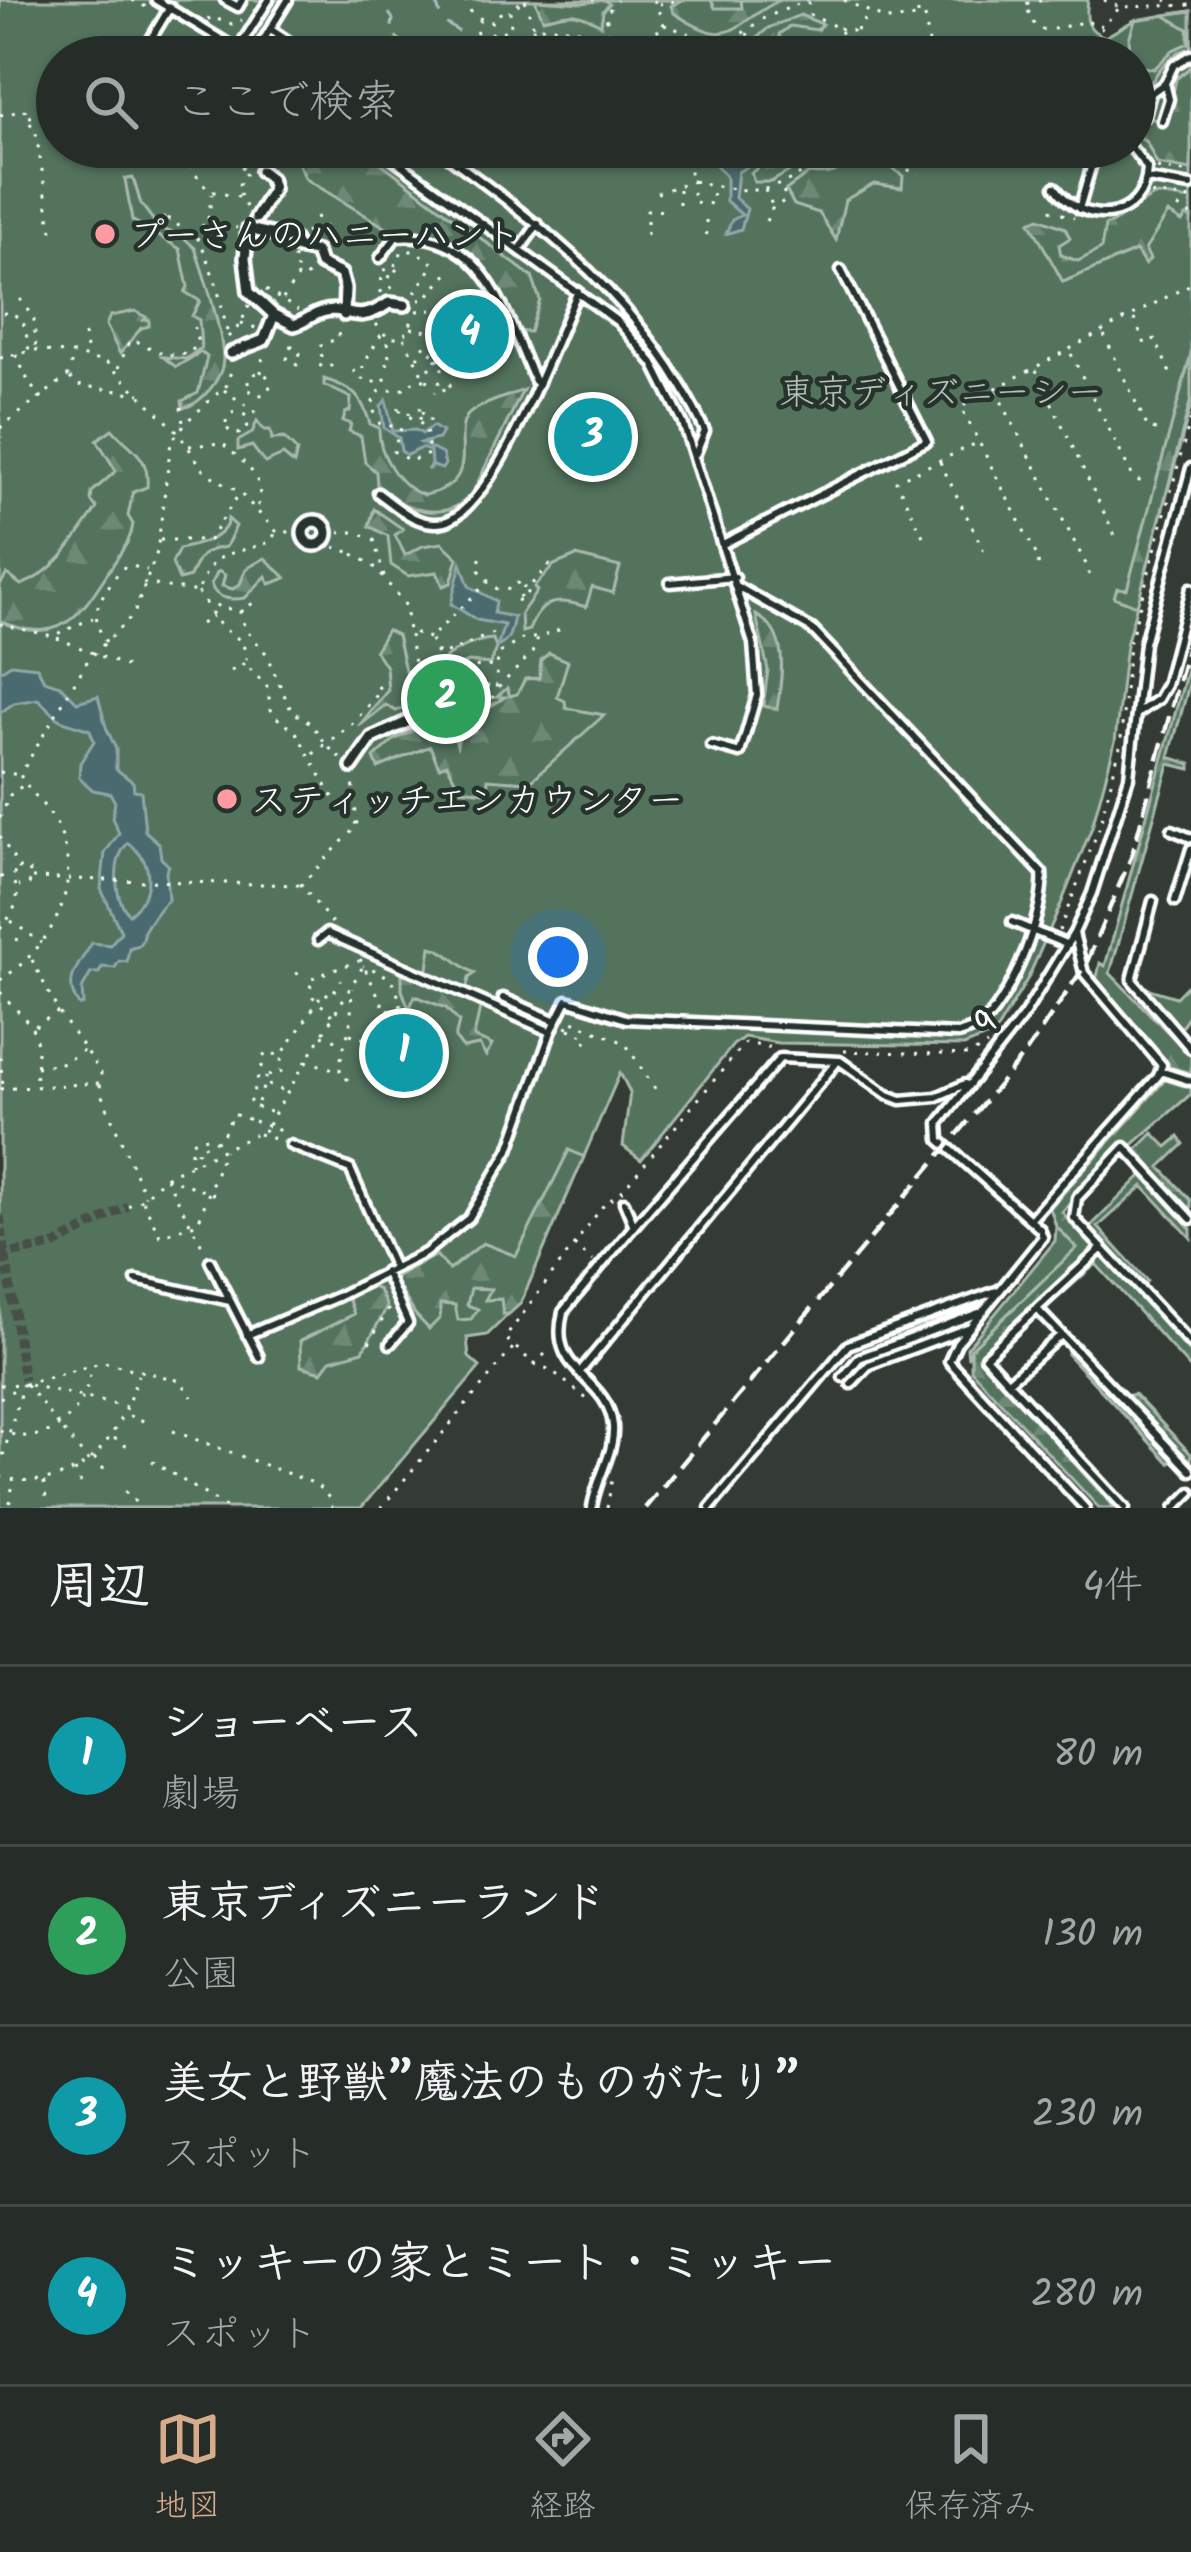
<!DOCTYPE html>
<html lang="ja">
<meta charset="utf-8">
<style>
body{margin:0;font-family:Kalam,"Klee One",sans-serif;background:#2e342f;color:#f1f3f6}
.you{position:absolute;left:558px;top:957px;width:42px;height:42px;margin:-30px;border:9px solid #fff;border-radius:50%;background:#1a73e8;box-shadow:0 0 0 18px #1a73e833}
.badge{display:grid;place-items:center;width:78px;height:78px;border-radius:50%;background:#d6ab8b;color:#fff;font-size:39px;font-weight:700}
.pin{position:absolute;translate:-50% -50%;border:6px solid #fff;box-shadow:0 3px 12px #0006}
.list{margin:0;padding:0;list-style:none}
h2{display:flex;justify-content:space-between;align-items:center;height:156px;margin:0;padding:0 48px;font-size:51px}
h2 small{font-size:39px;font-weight:400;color:#a4a7a7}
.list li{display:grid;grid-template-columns:78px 1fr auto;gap:36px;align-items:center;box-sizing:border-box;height:180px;padding:0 48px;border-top:3px solid #424844}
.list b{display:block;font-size:45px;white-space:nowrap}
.list p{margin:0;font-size:39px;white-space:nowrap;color:#a4a7a7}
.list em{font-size:39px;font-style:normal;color:#a4a7a7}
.icon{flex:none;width:66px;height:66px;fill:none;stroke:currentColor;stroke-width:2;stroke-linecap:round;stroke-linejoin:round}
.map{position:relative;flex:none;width:1191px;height:1508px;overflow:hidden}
.search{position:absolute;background:#262c27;box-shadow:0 3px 9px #0004;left:36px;right:36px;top:36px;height:132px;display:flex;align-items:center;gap:30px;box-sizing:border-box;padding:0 42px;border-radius:66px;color:#a4a7a7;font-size:45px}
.sheet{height:876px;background:#262c27}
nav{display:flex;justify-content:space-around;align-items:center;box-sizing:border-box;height:168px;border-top:3px solid #424844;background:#262c27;font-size:33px;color:#a4a7a7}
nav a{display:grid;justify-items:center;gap:6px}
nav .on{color:#d6ab8b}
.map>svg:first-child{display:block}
.green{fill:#53735d;stroke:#a9b9ae;stroke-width:3;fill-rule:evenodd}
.forest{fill:url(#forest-firs);stroke:#a9b9ae;stroke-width:3}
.water{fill:#486b6e;stroke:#91a6a8;stroke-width:3;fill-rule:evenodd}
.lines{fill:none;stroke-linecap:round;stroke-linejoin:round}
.ferry{stroke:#adbcbe;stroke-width:3;stroke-dasharray:15 12;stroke-linecap:butt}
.pedestrian-tunnel{stroke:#474f48;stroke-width:9;stroke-dasharray:9 4.5;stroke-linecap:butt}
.service-casing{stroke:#fff;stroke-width:15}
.pedestrian-casing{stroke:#fff;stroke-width:18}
.path{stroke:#fff;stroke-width:3;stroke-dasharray:3 9;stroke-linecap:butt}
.service{stroke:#26332d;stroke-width:6}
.pedestrian{stroke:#26332d;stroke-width:9}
.rail{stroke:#fff;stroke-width:4.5;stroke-dasharray:18 9;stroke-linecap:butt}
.path-bridge{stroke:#fff;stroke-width:3;stroke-dasharray:3 9;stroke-linecap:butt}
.poi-dot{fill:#ff9aa2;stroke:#26332d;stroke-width:4.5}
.labels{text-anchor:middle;stroke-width:9;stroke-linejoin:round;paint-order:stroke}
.poi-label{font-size:36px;fill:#fff;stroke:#26332d;text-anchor:start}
.park-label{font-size:36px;fill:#b2c0b6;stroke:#26332d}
.street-label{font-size:36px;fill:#fff;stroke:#26332d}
</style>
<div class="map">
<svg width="1191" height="1508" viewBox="0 0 1191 1508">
<defs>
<pattern id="forest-firs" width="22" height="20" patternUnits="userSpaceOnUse" patternTransform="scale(3)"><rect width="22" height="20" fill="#53735d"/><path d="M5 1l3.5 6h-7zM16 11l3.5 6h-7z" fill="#6d8875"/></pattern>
</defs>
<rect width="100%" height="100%" fill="#333b34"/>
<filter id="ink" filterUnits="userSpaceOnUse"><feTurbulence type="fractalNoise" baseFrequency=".00833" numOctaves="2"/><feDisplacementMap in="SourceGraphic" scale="24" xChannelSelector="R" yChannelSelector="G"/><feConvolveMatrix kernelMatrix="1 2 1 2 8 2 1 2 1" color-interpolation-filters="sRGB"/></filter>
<g filter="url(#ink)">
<path class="green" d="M0,0H1088C1085,18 1086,31 1106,37L1135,20L1191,11V405L1126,645L1115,742L1092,827L1061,904L1028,978L995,1033L964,1046L778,1043L744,1037L733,1045L641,1160L623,1146L630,1092L620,1073L521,1302L487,1335L467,1338L469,1357L480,1367L361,1508H0ZM57,57H1134V147H57Z
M1187,986L1191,987V1011L1180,1030L1146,988L1176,997Z
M1056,1226L1077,1248L971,1349L968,1358L967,1348L1055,1241Z"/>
<path class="forest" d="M535,0L583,3L605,0L609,4L603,11L601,25C573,9 571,13 543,19Z
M683,0H711L715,8H742L741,0H780C730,25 732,52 674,13L671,6Z
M1191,11V48C1164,53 1144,89 1139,115L1167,123L1176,79L1191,67V170L1157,164L1147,143L1134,133V65L1154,69L1173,50L1189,43L1188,29L1164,15Z
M800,15L822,24L817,30L790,26L779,34L782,45L761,55L756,39L768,28Z
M1135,20L1129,39L1131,57H1087L1105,37Z
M570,33L615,46L617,52L622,48L637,57H571L551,36Z
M283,147H360L532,277L540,300L530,332L514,331L491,275L471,254L419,233L388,229L306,179L292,150L284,151Z
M785,147H800L805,162L771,182H754L751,173Z
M866,149L903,176L902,188L874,184L845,200L836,240L819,213L794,205L786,190L809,173C848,178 838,161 866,149Z
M133,178L141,204L159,228L182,236L195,248C205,278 222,328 223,359C223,379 201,404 183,408L182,401L198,393L207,357L201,352L176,367L163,357L186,359L201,348L199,320L192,316L200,301L185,292L188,287L180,249L132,220L125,179Z
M1157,195L1191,200V218L1186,216L1182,222L1168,213L1145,250L1150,259L1145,265L1136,251L1063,282L1030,222L1039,218L1065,228L1070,238L1059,245L1061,255L1078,261L1101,249L1105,226C1127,219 1138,201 1157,195Z
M135,311L146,317L144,320L149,319V326L141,328L120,354L106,325L110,316Z
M1191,354V399L1137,606L1114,597L1117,588L1127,589Z
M324,379C353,388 362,396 370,424L379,428C378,455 400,488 424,495C488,483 447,432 470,413C482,403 507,397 523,390L472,494C444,524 404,511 377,485L376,472L365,462L361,436L349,431L351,424L343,421L345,413L350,411L351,398L324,385Z
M257,421L264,430H270L272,439L284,438L297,451L294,464L283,455L265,463L252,446L238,450V441L252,433Z
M112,429C131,450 150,455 147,487L133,492L128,516L133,524C131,542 121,551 112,566C81,614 62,648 0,621V585L7,574L21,585C57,572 76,538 97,508L91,501L92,492L116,471L97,440Z
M374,509L403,529L395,535L405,555L423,546L442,543L458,558L451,583L443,586L437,572L408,576L391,565L388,536L369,526Z
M228,519L236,526L226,547C203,550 198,556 190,577L179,580L172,563L179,549C198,545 226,538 228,519Z
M576,556L620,567L613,593L592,587L586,607C556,597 541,600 529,630L522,632L521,614L537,591L534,587L554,565Z
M265,558L286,578L270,584L266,576L245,598C231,600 215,600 211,584L218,571L225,575L222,586L233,589L240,584L246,569Z
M756,615C790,633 782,675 777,709L763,706L768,670Z
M387,630L397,635L405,670L415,684L419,703L396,711L386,705L359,726L388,690L386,667L375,650Z
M493,639L496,648L490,664L469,662L445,670L439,666C448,651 476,640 493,639Z
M549,653L568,661L557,697L565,701L566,708L604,715L533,779L527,782L488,779L487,792L460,789L447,764L439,767L430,746L378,768L374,758L394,740L420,728L427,731L429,738L454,736L457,745L459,736L475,731L480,713L505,697H497L507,688L510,696L517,694L525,679L539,678L541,660Z
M1191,656V678L1169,757L1191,764V769L1169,764L1110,973L1191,1056V1073L1169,1067L1096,981L1100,963L1105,966Z
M431,947C448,950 458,966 475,973L469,978L465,995L480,1008L474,1037L492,1045L486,1056L479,1045L463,1048L455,1038L459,1022L446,1008L415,996L409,1009L402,990V973L427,976Z
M1165,1080L1191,1088V1094L1130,1147L1120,1144L1062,1212L1191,1354V1369L1096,1264L984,1364L1115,1508H1099L971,1370V1349L1077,1248L1056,1226L1050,1208Z
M1153,1133L1167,1147L1179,1137L1184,1144L1160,1167L1191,1200V1212L1135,1151Z
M569,1150L584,1157L520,1304L509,1314H503L501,1299L485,1300L491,1289L471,1288L467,1305L478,1309L471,1319L458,1320L455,1305L440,1304V1318L429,1329L415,1314L394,1279L436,1255L449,1270L483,1243L516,1256Z
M1142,1175L1191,1229V1238L1143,1186L1098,1227L1147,1281L1141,1287L1090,1227Z
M372,1287L379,1290L387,1307L363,1351L331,1360L322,1372L301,1366L300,1341L354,1314L348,1298Z
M1078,1342L1126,1396L1134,1394L1191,1454V1463L1179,1452L1169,1463L1067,1354Z"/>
<path class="water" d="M720,147H779L738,172L735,198L747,209L741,229L726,234L732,220L742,215L726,201V177L716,165L722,157Z
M386,400L393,431L416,430L422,434L433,426L442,432L438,439L421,443L442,454L445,464L442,469L433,466L427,470L431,464L430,451L421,448L407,455L401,451L399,438L384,428L381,406Z
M461,563L469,586L496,601L494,613L514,617C511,629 511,641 497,647L504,625L477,620L451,604Z
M11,664L37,667L44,680L60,685L77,702L98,696L106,727L116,749V769L133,782L134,790L141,791L145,831L159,843L161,858L169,866L166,871L168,900C160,906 148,924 143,933L144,937L139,945L129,948L127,962L119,961L115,968L102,967L99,973H91L82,989L83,1004L79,1005C61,980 80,964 92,943L110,945L121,932L101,889L105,853L119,833L112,818L115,802L110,793L93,790L79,778L80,763L94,741L90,730L60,720L38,699L14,703L0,713V671ZM128,843C155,862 154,894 129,914C113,899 112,859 128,843Z"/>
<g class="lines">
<path class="ferry" d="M436,0L441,20L464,35L457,57
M389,13L393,19L391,33L422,57"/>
<path class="pedestrian-tunnel" d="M0,1216L24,1380
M0,1255L53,1246L128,1206"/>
<defs>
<path id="service" d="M156,0L250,57
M225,0L238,7L242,0
M270,29L312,57
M238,49L269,0
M140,57L170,7
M253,57L288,0
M1145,116L1151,93L1165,83L1174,65L1191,55
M1162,121L1169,99L1165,83
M377,147L618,322L653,363L683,423L753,643L757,695L740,753L711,745
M435,147C547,229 645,302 705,431L696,453
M1147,179L1191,186
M1055,187C1083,228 1145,223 1147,168L1131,147
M1079,209L1097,147
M520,249L538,224
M380,258L396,237C488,229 505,317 536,383
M378,493C397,507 418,528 444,522C495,509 555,341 578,291
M723,544L927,441L841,270
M670,583L735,577
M1138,713L1158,699L1166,685L1191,588
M1172,830L1191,838
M1153,901L1132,980L1191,1049
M1175,901L1191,849
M1012,922L1068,945
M318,940L327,933L551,1032
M503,998L556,1021
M1160,1071L1191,1081
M290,1145L350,1169L393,1266
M1191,1219L1125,1147L1077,1198L1074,1218L1191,1344
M1030,1220L1158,1076L1162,1065L1084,973L1074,933
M634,1226L780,1058L840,1061L888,1095L901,1100L936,1097L965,1084
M1101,1249L985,1357L1125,1508
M210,1261L259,1357
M385,1271L408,1323L390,1344
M136,1280L230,1301
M1037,1309L1191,1471
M247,1335L337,1297L425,1253L469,1218L509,1150L551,1032L567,1000L626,1019L958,1034C966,1031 978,1028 984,1022C1012,996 1046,910 1042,873L812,629L738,587
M579,1373L837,1062
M843,1377L859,1358L984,1311
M1008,1382L1061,1335
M851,1384L869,1365L970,1327
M592,1508C595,1481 615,1453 613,1426C608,1375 547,1375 563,1312L634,1226L624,1202
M710,1508L848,1345L999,1290
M1085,1508L949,1361L957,1343L1043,1237L1040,1229L940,1140L939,1123L1024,1015L1074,933L1092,893L1129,777L1144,643L1191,468
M1175,1508L1191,1492"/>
<path id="pedestrian" d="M256,218L273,189L270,178L261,171
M344,315L345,288L341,274L320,264L316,252L298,248L293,239L248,229L245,258L249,292L274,315L294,325C305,322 311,315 322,312C347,304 353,328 389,303L405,305
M231,353L264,340L274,315
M303 533a12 12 0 1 1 24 0a12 12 0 1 1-24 0Z
M352,767L372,738L425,714"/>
</defs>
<use href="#service" class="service-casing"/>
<use href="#pedestrian" class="pedestrian-casing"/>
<path class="path" d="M132,0L146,7
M466,0V6L476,17L492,22L505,8
M525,0L534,28C580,22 608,44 645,41
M593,0H594
M654,0L664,25
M844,0L887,20L918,17
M918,0V17H925L931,57
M1041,0L1025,4L1036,28C1060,35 1080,14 1102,26
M1104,0L1120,7L1191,5
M1165,0L1175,6
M808,2L810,15L839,28L846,44H856L861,57
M659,4L680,0
M208,20L210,17L232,24L242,20
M664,25L715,42H730L764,18L808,0
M839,28L852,31L857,26
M609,33L606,14L617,0
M748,33L746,39L758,57
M647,39L663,27
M644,43L646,57
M856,43L858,25L870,16
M715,44V57
M932,49L945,44
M486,56L483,47L492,32
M470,57L480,20
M486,57L496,50L494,35L511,28L510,11L522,1
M509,57L534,28
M671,57L696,38
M1055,57L1071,42H1087
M1077,57L1119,8
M0,115L28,110
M29,117L57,114
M30,123L36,133L53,238
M685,147L692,181C714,185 750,195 772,187C797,179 799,170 828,168L851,147
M805,147L816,167
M882,147L893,164L919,174
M934,147L937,155
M1157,168L1191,173
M765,190L773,207
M657,193L692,181L694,202L712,204L713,186
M1151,194L1191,199
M239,197L209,191L188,165L189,157L210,147L247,170
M679,204V188
M246,207L237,188L246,173
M1178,207L1191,215
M1050,210L1074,218
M317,216L313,229L331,225
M165,217L160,225L164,229L169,221
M167,218L200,240L217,286L229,340
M208,219L212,194
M706,220L707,240
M766,221L773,207L785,201L783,186
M327,231L328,234
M191,232L211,221L237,228
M305,233L313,229L320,239
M647,235V210L670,211
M294,257V267L307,276L313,274
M395,269L402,277
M392,289L388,281L392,270
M266,290L298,310
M381,293L382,271L394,267L402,251H415L434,264L413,296
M20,299L34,319L36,350
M283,299L301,271
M419,300L425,299L452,269
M417,311L433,310
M3,313L14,314L25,326L29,351
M1134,319L1145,344L1155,339L1171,375
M241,323L256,328
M376,324L388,338H398L409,331L412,318
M411,328L433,332
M84,334L87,356
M381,335L363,365L362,379L378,383L389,377
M1104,335L1148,428L1156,430
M228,337L240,325L249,305
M404,338L425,380L450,384V391L438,388L435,392
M291,345L287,359L297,365L300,353L291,345L292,338
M1071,354L1134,479L1142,482
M16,355L30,385L46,402
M0,358L36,350L73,354L107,363L177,431L205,472L239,492L276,531L304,533
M417,358L425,345L434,342L436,348L429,355C434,361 441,361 449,360L445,353H438L437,359C442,359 445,359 450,363L451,355L456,363L454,369L421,368
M332,365L327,369L319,365L322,356L318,349L324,342L338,340L339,325
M388,365L385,360L389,359L388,341
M118,368L128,345L134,340L165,355L189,354L198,343L194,327
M1036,370L1116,538
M353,372L362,367
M248 384a11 11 0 1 1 22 0a11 11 0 1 1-22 0Z
M261,373L263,353
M70,378L76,385L140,394
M425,380H415L406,389L380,391L371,405L380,424L401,428L393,451L410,461L429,454L426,427L394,407L429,422L431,418L416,408L428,411
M224,390L261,416
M996,391L1089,570V578
M181,407L183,423
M226 423a11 11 0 1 1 22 0a11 11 0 1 1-22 0Z
M0,428L68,376L73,357
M0,437L2,438
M189,446L222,443C242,462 268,476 257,508
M940,462L984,551
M327,532H357L374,540L385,580L406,606L409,632L430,638
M923,536L896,481L977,443
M160,540H209L239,494
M323,543L349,552
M353,554L373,565L384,579
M480,558L479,570L498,590L512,589L523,577
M1038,565L1039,560L961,407L1191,284
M489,581L430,638L436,651L442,655L493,633
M143,583L198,592C213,546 232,557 272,541L275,533
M198,592L221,627L243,642C246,661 247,673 266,682L272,714L296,732L331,794L356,824
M520,598L519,590L528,585
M517,601L525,597L530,586L553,561
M204,602L240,612L245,629L265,652L292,712C319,724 318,740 340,758
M240,612L253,603
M0,624L52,636L93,618
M201,624L213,616
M410,635L415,671L427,691L426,700
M57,638L127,667
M106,642C85,610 103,597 121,568L132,566L147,570
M436,651C439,679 440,703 467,717C504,698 495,688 498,654L524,638H538
M231,671L245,663
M456,672L464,698L480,706
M442,677L463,667L495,666
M427,691L462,684L499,687L532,653L538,638L561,629
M434,724L465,732L473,729L476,714
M1121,738L1129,645L1191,418
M313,754L354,722L381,690L373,680
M0,772L20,775
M0,818L10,795L26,783
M0,836L19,868L28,869L32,875L29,884L19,886
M0,877H10
M32,878L300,885
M11,921L42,943
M332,923L301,885L357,826L353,780
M0,929C15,912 23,896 12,877L17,869
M1059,931L1099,828L1120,747
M17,941L20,930
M360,959L386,1011L401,1005C394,979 389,974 363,966
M32,960L58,1011L101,1073L100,1091L145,1196
M296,973L307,978
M0,980C48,950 84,891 60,832C52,812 33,795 21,777L24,768L88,660L134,614L157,552L171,442L187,421L227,385L232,367
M0,992C38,1034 40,1025 35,1085
M332,1015L313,997L309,979L359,961
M35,1026L58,1012
M567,1028L570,1020L625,1043L657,1092
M569,1029L588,1037L583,1049
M350,1034L365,1039
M322,1035L342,1042
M844,1051L970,1055L987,1045
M0,1057L3,1086
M306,1061L337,1070
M36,1067L65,1062L83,1050
M268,1075L282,1071L281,1056L312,1010
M258,1077L249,1104L275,1114
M266,1079C268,1068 253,1065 267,1053L279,1055
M348,1080L340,1071C340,1055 345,1045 349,1030C352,1017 351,1001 352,988
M268,1085L289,1093
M0,1089L100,1083
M268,1125L362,968
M259,1134L283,1142
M215,1141L221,1139L233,1114L254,1121
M191,1165V1142L209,1136L211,1139
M166,1177L218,1196
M166,1178L204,1249
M621,1192L745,1043L774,1048
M143,1201L160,1236L198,1223L224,1150
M128,1206L142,1199L165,1177L267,1129
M574,1245L593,1261
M369,1343L388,1310L387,1304
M545,1354L534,1364L505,1338L602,1207L613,1198
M534,1364L551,1370L593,1404
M0,1385L25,1384L104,1362L181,1381L192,1397
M26,1385L88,1461
M30,1385L126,1407
M0,1398L21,1386
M129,1416L144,1421
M0,1430C47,1452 87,1412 91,1367
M173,1431L316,1484L331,1500L332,1508
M114,1438L132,1450
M94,1458L109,1475
M152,1461L227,1508
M0,1467L24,1380
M75,1470L84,1491
M0,1477C82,1495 116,1443 138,1375
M44,1482L46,1498
M125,1491L141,1508
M10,1503L13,1481
M381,1508L513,1348
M607,1508L612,1480"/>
<use href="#service" class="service"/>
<use href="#pedestrian" class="pedestrian"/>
<path class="rail" d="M645,1508L1027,1051L1086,964L1132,855L1191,635"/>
<path class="path-bridge" d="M312,1010L323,992L331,996L341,980
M258,1102L266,1079
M254,1121L286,1133
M198,1153L196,1149L215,1141"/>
</g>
</g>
<g class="poi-dot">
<circle cx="105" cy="234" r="12"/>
<circle cx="227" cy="799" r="12"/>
</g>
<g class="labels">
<g class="poi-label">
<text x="129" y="247">プーさんのハニーハント</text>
<text x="251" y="812">スティッチエンカウンター</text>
</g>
<g class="park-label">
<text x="941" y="404">東京ディズニーシー</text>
</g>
<g class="street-label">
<text transform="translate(985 1022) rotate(-51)" y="13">9</text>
</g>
</g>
</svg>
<div class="you"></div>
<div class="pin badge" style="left:404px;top:1053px;background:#0f9aa8">1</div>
<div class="pin badge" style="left:446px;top:699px;background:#2e9e5b">2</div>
<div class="pin badge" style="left:593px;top:437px;background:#0f9aa8">3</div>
<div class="pin badge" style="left:470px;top:334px;background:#0f9aa8">4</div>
<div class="search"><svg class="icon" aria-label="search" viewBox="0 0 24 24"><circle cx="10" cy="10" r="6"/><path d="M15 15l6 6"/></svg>ここで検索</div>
</div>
<section class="sheet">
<h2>周辺<small>4件</small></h2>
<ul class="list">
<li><span class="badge" style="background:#0f9aa8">1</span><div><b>ショーベース</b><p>劇場</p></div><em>80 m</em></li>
<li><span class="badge" style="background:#2e9e5b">2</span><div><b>東京ディズニーランド</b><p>公園</p></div><em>130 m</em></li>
<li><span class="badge" style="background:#0f9aa8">3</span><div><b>美女と野獣”魔法のものがたり”</b><p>スポット</p></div><em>230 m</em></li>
<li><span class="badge" style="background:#0f9aa8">4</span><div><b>ミッキーの家とミート・ミッキー</b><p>スポット</p></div><em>280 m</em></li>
</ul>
</section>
<nav>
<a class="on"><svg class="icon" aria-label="map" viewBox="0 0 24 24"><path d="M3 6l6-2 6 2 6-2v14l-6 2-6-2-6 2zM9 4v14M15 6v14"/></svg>地図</a>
<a><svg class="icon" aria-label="directions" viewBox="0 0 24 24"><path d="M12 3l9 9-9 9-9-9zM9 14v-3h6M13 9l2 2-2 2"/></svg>経路</a>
<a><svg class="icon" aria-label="saved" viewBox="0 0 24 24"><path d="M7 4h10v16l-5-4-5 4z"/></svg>保存済み</a>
</nav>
